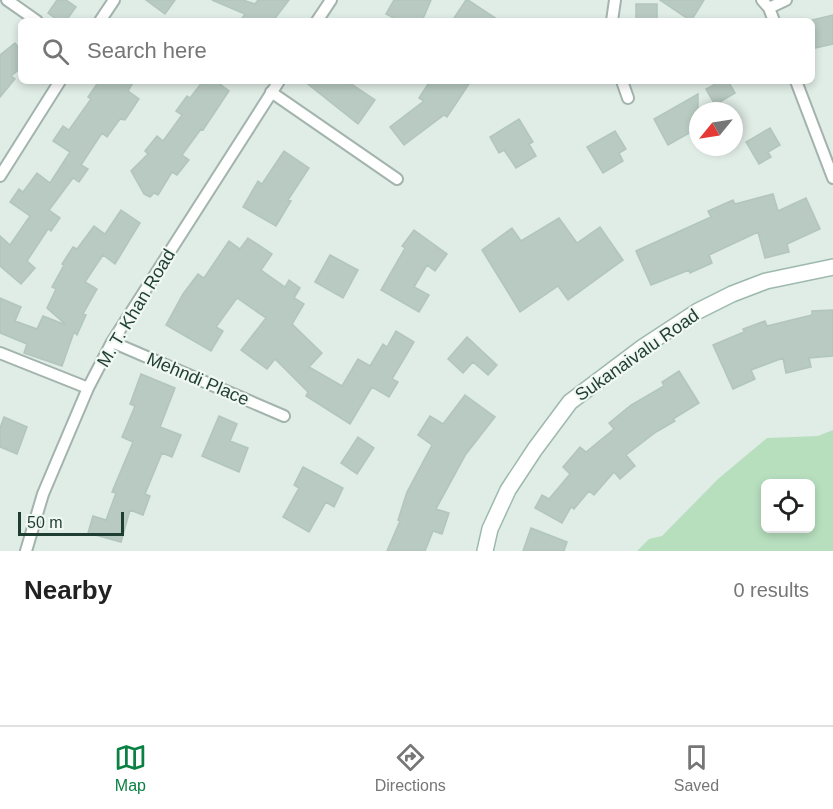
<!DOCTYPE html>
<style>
body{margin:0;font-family:Helvetica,sans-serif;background:#f2f2f2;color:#222}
.controls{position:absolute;right:18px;bottom:18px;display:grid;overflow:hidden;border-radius:9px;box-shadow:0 3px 9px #0003}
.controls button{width:54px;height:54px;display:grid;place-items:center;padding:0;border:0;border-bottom:2px solid #e0e0e0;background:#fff;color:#222;font:30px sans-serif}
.compass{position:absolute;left:689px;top:102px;width:54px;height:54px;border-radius:50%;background:#fff;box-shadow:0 3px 9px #0003;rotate:240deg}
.scale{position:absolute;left:18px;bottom:15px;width:106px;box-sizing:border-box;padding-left:6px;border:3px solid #1f3e33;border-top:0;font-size:16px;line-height:21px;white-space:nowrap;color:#1f3e33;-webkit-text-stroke:4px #f1f8f4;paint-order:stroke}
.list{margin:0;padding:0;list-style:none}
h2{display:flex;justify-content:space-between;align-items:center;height:78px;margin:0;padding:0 24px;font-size:26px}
h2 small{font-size:20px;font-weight:400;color:#767676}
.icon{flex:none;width:33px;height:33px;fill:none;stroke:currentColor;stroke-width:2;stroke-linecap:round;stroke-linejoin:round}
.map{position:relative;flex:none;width:833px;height:551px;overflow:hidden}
.search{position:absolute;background:#fff;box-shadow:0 3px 9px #0003;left:18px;right:18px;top:18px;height:66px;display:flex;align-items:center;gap:15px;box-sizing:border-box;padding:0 21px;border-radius:9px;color:#767676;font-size:22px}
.sheet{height:174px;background:#fff}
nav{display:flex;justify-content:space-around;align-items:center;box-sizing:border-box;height:84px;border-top:2px solid #e0e0e0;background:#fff;font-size:16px;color:#767676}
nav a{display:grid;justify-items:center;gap:3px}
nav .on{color:#0b8043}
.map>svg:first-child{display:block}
.green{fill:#b7dfbe;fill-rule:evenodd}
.building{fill:#b8cac1;stroke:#b2c6bc;stroke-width:1.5}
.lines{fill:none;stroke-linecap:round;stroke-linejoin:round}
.street-casing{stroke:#a2b4ad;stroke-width:14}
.secondary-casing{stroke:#9db9ad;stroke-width:18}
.street{stroke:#fff;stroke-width:10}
.secondary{stroke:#fff;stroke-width:15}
.labels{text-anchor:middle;stroke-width:4.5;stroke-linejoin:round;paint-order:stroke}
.street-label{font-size:18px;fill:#1f3e33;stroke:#f1f8f4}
</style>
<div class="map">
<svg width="833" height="551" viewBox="0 0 833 551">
<rect width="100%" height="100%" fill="#e0ece6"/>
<path class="green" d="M833,430V551H637L649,539L662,536L718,479L767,438L818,436ZM766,484H810V528H766Z"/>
<path class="building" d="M57,0H66L76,7L66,21H59L48,13Z
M146,0H175L165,14Z
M212,0H243L255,4L258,0H289L273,21H240L245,14Z
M394,0H431L422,21H399L386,14Z
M466,0H468L500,21H452Z
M660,0H704L691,21Z
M636,4H657V21H636Z
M833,15V44L815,48L812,36V20Z
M15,43L21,51V68L11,76L15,79L0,97V55Z
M99,81H134L128,91L139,99L125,120L120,119L107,137L102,133L81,165L88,169L79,182L73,178L49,210L60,218L51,231L48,229L27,261L35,268L21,284L0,266V236L10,245L30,216L10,202L19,189L23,192L37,173L50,183L70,152L53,141L63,126L69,130L91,99L88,97Z
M203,81H216L229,91L203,130L201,129L182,155L189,160L177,175L172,172L158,195L154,193L150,197L144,194L131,171L148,154L145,151L157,136L163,141L182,115L176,111L187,96L190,98Z
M304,81H347L375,100L358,124Z
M430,81H471L447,117L444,115L404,145L390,127L424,101L419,98Z
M721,81H728L735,93L715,105L706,89Z
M698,94V128L668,145L654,119Z
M519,119L533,142L529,144L536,156L516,168L504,150L499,153L490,137Z
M770,128L780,145L768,152L771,157L759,164L746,142Z
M615,131L626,149L619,153L623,161L603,173L587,147Z
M284,151L309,168L288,200L291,201L276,226L243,207L258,181L262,184Z
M773,194L778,211L806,198L820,229L787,244L789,252L765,258L758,232L709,255L712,263L690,273L689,270L651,285L636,251L711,217L708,211L733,200L735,204Z
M121,210L140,223L115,264L103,255L85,282L97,289L83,314L86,315L77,335L74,332L62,366L24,353L27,344L0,333V298L21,307L15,321L37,329L43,316L66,325L47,308L56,289L52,287L64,265L62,264L73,247L77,249L94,226L105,234Z
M559,218L577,243L600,227L623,260L568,300L558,286L520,312L482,250L512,228L521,241Z
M414,230L447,254L435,271L427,265L414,287L429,295L419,312L381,290L405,248L402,246Z
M248,238L272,254L261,270L285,287L289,280L300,288L294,298L304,304L292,324L322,353L309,367L342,386L358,359L370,366L383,344L387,347L396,331L414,342L392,379L398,382L389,397L372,387L350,424L306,396L308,392L275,359L267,369L241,350L266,318L237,298L216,327L223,331L211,351L166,325L183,294L198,274L204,278L229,241L240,249Z
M330,255L358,270L343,298L315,282Z
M833,310V356L809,358L811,367L786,373L783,358L751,370L755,379L733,389L713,345L744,332L743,329L765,321L767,326L812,315V311Z
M467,337L497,365L488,375L473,362L463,373L448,359Z
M679,371L699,403L673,419L675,421L656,432L626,455L635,466L620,479L614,472L594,495L589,491L574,509L571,507L562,523L535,508L542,495L549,499L570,474L563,467L580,447L586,452L614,429L609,423L631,405L664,386L662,382Z
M141,374L175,388L160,427L181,435L172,457L162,453L145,494L150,496L143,515L130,510L121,542L88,533L93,516L106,520L116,493L112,492L133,442L122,437L135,406L130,404Z
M465,395L495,417L466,454L436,509L449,513L442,534L433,531L425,551H387L400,521L398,520L407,492L432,445L418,435L430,416L443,424Z
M219,416L237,424L230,441L248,448L239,472L202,456Z
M4,417L27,427L17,454L0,447V428Z
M358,437L374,448L357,474L341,463Z
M303,467L343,488L334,507L326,502L309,532L283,517L299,488L294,485Z
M531,528L567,542L564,551H523Z"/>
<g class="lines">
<defs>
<path id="street" d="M7,0L37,21
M762,0L769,8L774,21
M769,8L786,0
M100,21L114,0
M317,21L331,0
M612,21L615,0
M622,81L628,98
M796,81L833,178
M271,92L397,179
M0,176L60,81
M112,342L284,416
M0,353L88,388
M26,551L43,494L88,388L112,342L279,81"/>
<path id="secondary" d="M485,551L490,529L508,490L535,449L570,402L643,347L698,311L732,294L766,281L833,267"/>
</defs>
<use href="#street" class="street-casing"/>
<use href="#secondary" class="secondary-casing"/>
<use href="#street" class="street"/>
<use href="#secondary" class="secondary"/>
</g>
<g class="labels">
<g class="street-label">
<text transform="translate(136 308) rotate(-59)" y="6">M. T. Khan Road</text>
<text transform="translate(637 355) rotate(-35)" y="6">Sukanaivalu Road</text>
<text transform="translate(198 379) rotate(23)" y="6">Mehndi Place</text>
</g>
</g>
</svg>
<div class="controls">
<button><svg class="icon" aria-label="locate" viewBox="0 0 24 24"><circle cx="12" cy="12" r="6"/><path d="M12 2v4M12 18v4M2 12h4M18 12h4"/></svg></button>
</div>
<svg class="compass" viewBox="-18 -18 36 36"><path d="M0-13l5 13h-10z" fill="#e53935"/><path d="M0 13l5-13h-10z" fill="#767676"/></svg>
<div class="scale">50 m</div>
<div class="search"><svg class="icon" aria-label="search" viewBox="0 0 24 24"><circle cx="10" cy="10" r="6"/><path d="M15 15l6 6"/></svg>Search here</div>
</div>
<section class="sheet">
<h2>Nearby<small>0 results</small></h2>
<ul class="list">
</ul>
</section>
<nav>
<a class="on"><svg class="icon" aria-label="map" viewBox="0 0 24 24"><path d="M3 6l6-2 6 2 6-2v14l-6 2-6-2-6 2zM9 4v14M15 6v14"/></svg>Map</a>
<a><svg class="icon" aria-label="directions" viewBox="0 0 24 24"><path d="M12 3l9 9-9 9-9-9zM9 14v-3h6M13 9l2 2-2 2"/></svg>Directions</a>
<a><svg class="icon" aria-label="saved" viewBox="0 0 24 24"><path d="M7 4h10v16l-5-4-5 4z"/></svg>Saved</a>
</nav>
